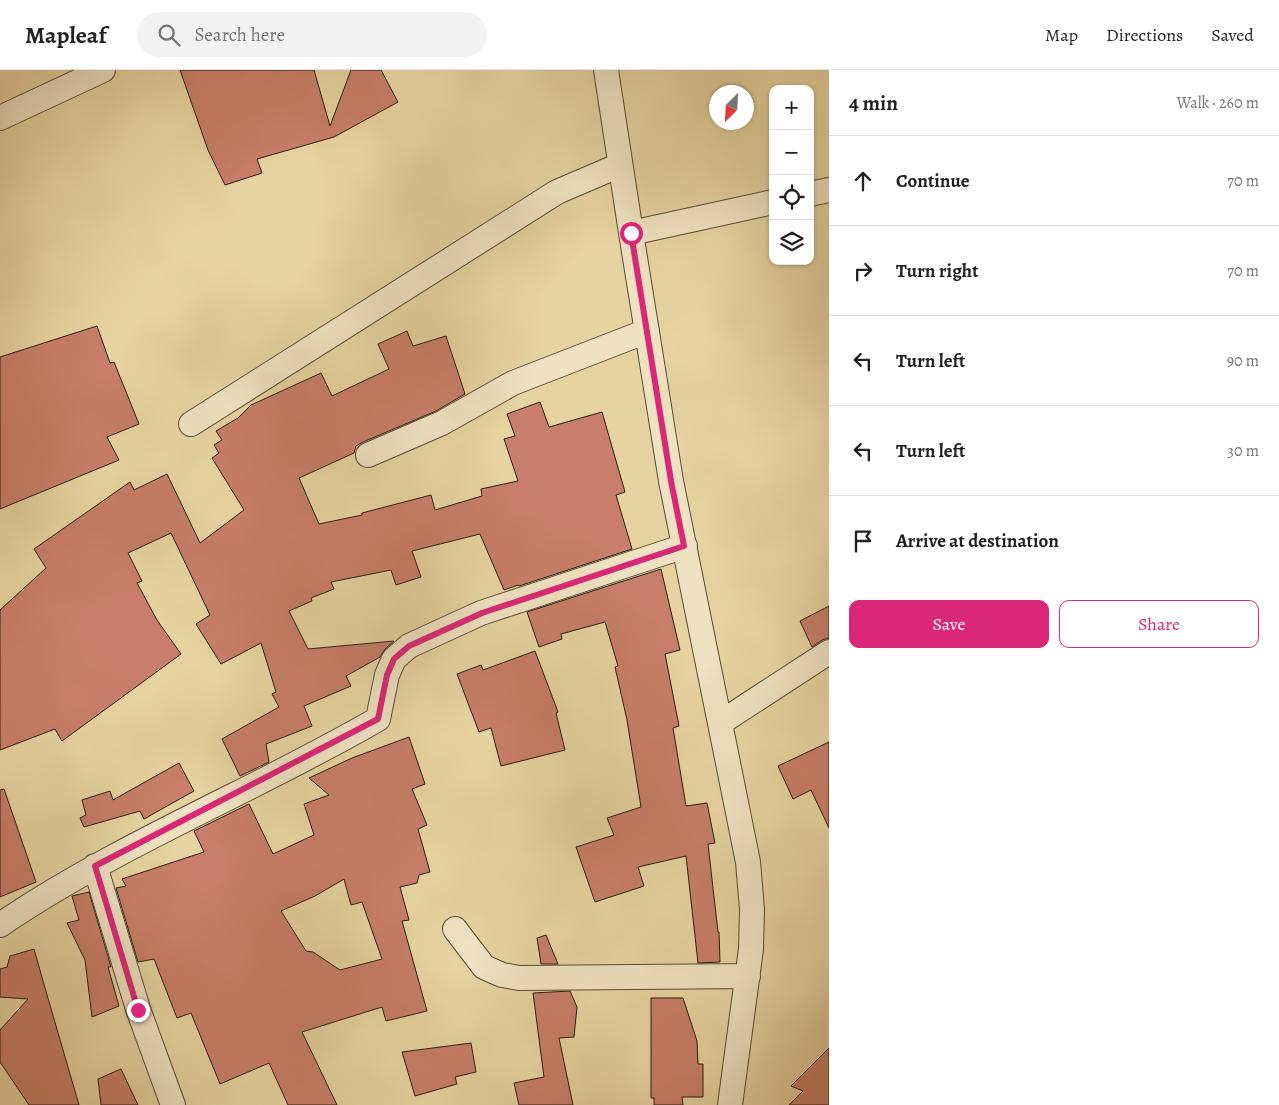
<!DOCTYPE html>
<meta charset="utf-8">
<style>
body{margin:0;font-family:Alegreya,serif;background:#f2f2f2;color:#202124}
.controls{position:absolute;right:15px;top:15px;display:grid;overflow:hidden;border-radius:10px;box-shadow:0 1px 4px #0004}
.controls button{width:45px;height:45px;display:grid;place-items:center;padding:0;border:0;border-bottom:1px solid #e0e0e0;background:#fff;color:#202124;font:25px sans-serif}
.compass{position:absolute;left:709px;top:15px;width:45px;height:45px;border-radius:50%;background:#fff;box-shadow:0 1px 4px #0004;rotate:204deg}
.stop{position:absolute;width:15px;height:15px;margin:-11px;border:4px solid #db2777;border-radius:50%;background:#fff}
.stop.end{background:#db2777;border-color:#fff;box-shadow:0 1px 5px #0008}
.list{margin:0;padding:0;list-style:none}
h2{display:flex;justify-content:space-between;align-items:center;height:65px;margin:0;padding:0 20px;font-size:21px}
h2 small{font-size:16px;font-weight:400;color:#757577}
.list li{display:grid;grid-template-columns:32px 1fr auto;gap:15px;align-items:center;box-sizing:border-box;height:90px;padding:0 20px;border-top:1px solid #e0e0e0}
.list b{display:block;font-size:19px;white-space:nowrap}
.list em{font-size:16px;font-style:normal;color:#757577}
.actions{display:flex;gap:10px;padding:15px 20px}
.actions a{flex:1;padding:11px 0;border:1px solid #db2777;border-radius:10px;text-align:center;font-size:18px;color:#db2777}
.actions .main{background:#db2777;color:#fff}
.icon{flex:none;width:28px;height:28px;fill:none;stroke:currentColor;stroke-width:2;stroke-linecap:round;stroke-linejoin:round}
.map{position:relative;flex:none;width:829px;height:1035px;overflow:hidden}
header{display:flex;align-items:center;gap:30px;box-sizing:border-box;height:70px;padding:0 25px;background:#fff;border-bottom:1px solid #e0e0e0}
header strong{font-size:24px}
nav{display:flex;gap:28px;margin-inline-start:auto;font-size:18px}
.search{width:350px;height:45px;background:#f2f2f2;display:flex;align-items:center;gap:12px;box-sizing:border-box;padding:0 18px;border-radius:28px;color:#757577;font-size:19px}
main{display:flex}
aside{flex:1;background:#fff}
.map>svg:first-child{display:block}
.building{fill:#c87e68;stroke:#261d11;fill-rule:evenodd}
.lines{fill:none;stroke-linecap:round;stroke-linejoin:round}
.minor-casing{stroke:#564a35;stroke-width:26}
.minor{stroke:#efe2c2;stroke-width:24}
.route{stroke:#db2777;stroke-width:6}
</style>
<header>
<strong>Mapleaf</strong>
<div class="search"><svg class="icon" aria-label="search" viewBox="0 0 24 24"><circle cx="10" cy="10" r="6"/><path d="M15 15l6 6"/></svg>Search here</div>
<nav><a>Map</a><a>Directions</a><a>Saved</a></nav>
</header>
<main>
<div class="map">
<svg width="829" height="1035" viewBox="0 0 829 1035">
<rect width="100%" height="100%" fill="#e7d3a1"/>
<filter id="stains"><feTurbulence type="fractalNoise" baseFrequency=".004" numOctaves="4"/><feColorMatrix values="0 0 0 0 .2 0 0 0 0 .09 0 0 0 0 .02 0 0 0 .5 -.17"/></filter>
<radialGradient id="worn" r=".72"><stop offset=".6" stop-color="#630" stop-opacity="0"/><stop offset="1" stop-color="#630" stop-opacity=".3"/></radialGradient>
<path class="building" d="M180,0H314L330,56L351,0H381L398,32L334,67L257,89L262,103L225,115L208,80Z
M97,256L110,293L114,292L139,354L107,367L119,390L0,439V287Z
M407,261L413,276L446,266L465,324L436,341L363,372L356,376L354,383L299,408L319,454L362,445V443L431,425L435,440L482,426L481,419L518,411L504,369L515,366L507,344L540,332L549,357L602,342L625,422L616,425L632,479L519,516L518,515L504,520L480,464L412,481L421,507L396,515L391,500L331,512L334,519L311,528L312,531L289,541L308,579L394,571L385,579L380,587L346,606L351,616L304,636L312,656L266,674L269,692L240,706L222,669L279,637L272,624L276,622L261,573L221,594L196,554L210,545L171,463L128,483L142,511L137,513L157,550L181,584L62,671L55,659L0,680V540L46,498L34,479L130,412L134,420L167,404L200,473L244,440L212,388L219,383L214,375L222,370L216,361L238,348L251,335L321,303L332,326L389,299L378,274Z
M661,499L680,580L665,584L679,656L673,658L686,736L707,733L715,773L708,774L718,862H719L720,892L698,893L686,786L638,797L644,816L595,832L576,777L614,765L607,748L641,737L627,650L615,597L618,596L605,552L561,564L562,569L539,577L527,542Z
M829,536V568L822,570L812,577L800,551Z
M535,581L558,642L556,643L565,680L501,696L491,658L479,662L457,604L481,595L483,600Z
M409,667L425,714L412,719L427,755L418,759L430,802L419,805L417,813L400,817L409,850L402,851L427,941L386,951L382,937L302,962L337,1035H288L269,993L220,1014L191,943L177,948L154,889L138,892L116,818L126,816L122,809L204,782L194,761L249,734L273,784L314,765L304,734L329,725L309,708L352,688ZM344,809L351,835L362,832L382,889L340,900L313,882L306,881L281,841L315,826Z
M829,672V758L811,720L793,729L778,696Z
M179,693L194,721L144,749L140,741L84,757L80,748L86,745L82,730L110,721L113,730Z
M4,719L36,812L0,827V720Z
M89,822L111,897H108L119,936L92,947L85,890L67,853L79,850L72,826Z
M546,865L558,894H541L537,868Z
M34,879L43,911L79,1035H29L0,992V960L28,929L0,927V899L7,897L10,886Z
M570,921L577,937L574,967L559,968L573,1035H519L514,1013L544,1007L533,923Z
M651,928H683L697,971L698,994H703V1027H682L683,1035H654V1028H651Z
M471,973L476,1002L455,1007L457,1014L415,1026L402,982Z
M829,978V1035H789L803,1021L791,1016Z
M121,999L138,1035H101L98,1009Z"/>
<g class="lines">
<defs>
<path id="minor" d="M606,0L631,163L671,411L748,792L752,839L751,879L730,1035
M0,48L103,0
M810,124L829,120
M631,163L773,132
M191,354L557,122L620,95
M368,385L442,353L513,313L647,261
M720,653L829,582
M95,796L138,939L173,1035
M0,855C119,774 254,721 378,649L387,605L394,589L409,576L481,543L685,476
M455,859L484,897L502,905L519,908L748,906"/>
</defs>
<use href="#minor" class="minor-casing"/>
<use href="#minor" class="minor"/>
</g>
<g class="lines">
<path class="route" d="M138,940L95,796L378,649L387,605L394,589L409,576L482,543L684,476L671,411L631,163"/>
</g>
<rect width="100%" height="100%" filter="url(#stains)"/>
<rect width="100%" height="100%" fill="url(#worn)"/>
</svg>
<div class="controls">
<button>+</button>
<button>−</button>
<button><svg class="icon" aria-label="locate" viewBox="0 0 24 24"><circle cx="12" cy="12" r="6"/><path d="M12 2v4M12 18v4M2 12h4M18 12h4"/></svg></button>
<button><svg class="icon" aria-label="layers" viewBox="0 0 24 24"><path d="M12 4l9 5-9 5-9-5zM3 14l9 5 9-5"/></svg></button>
</div>
<svg class="compass" viewBox="-18 -18 36 36"><path d="M0-13l5 13h-10z" fill="#e53935"/><path d="M0 13l5-13h-10z" fill="#757577"/></svg>
<div class="stop" style="left:631px;top:163px"></div>
<div class="stop end" style="left:138px;top:940px"></div>
</div>
<aside>
<h2>4 min<small>Walk · 260 m</small></h2>
<ul class="list">
<li><svg class="icon" aria-label="ahead" viewBox="0 0 24 24"><path d="M12 20V5M6 11l6-6 6 6"/></svg><div><b>Continue</b></div><em>70 m</em></li>
<li><svg class="icon" aria-label="right" viewBox="0 0 24 24"><path d="M7 20v-9h11M14 6l5 5-5 5"/></svg><div><b>Turn right</b></div><em>70 m</em></li>
<li><svg class="icon" aria-label="left" viewBox="0 0 24 24"><path d="M17 20v-9H6M10 6l-5 5 5 5"/></svg><div><b>Turn left</b></div><em>90 m</em></li>
<li><svg class="icon" aria-label="left" viewBox="0 0 24 24"><path d="M17 20v-9H6M10 6l-5 5 5 5"/></svg><div><b>Turn left</b></div><em>30 m</em></li>
<li><svg class="icon" aria-label="arrive" viewBox="0 0 24 24"><path d="M6 21V4h12l-3 4 3 4H6"/></svg><div><b>Arrive at destination</b></div></li>
</ul>
<div class="actions"><a class="main">Save</a><a>Share</a></div>
</aside>
</main>
